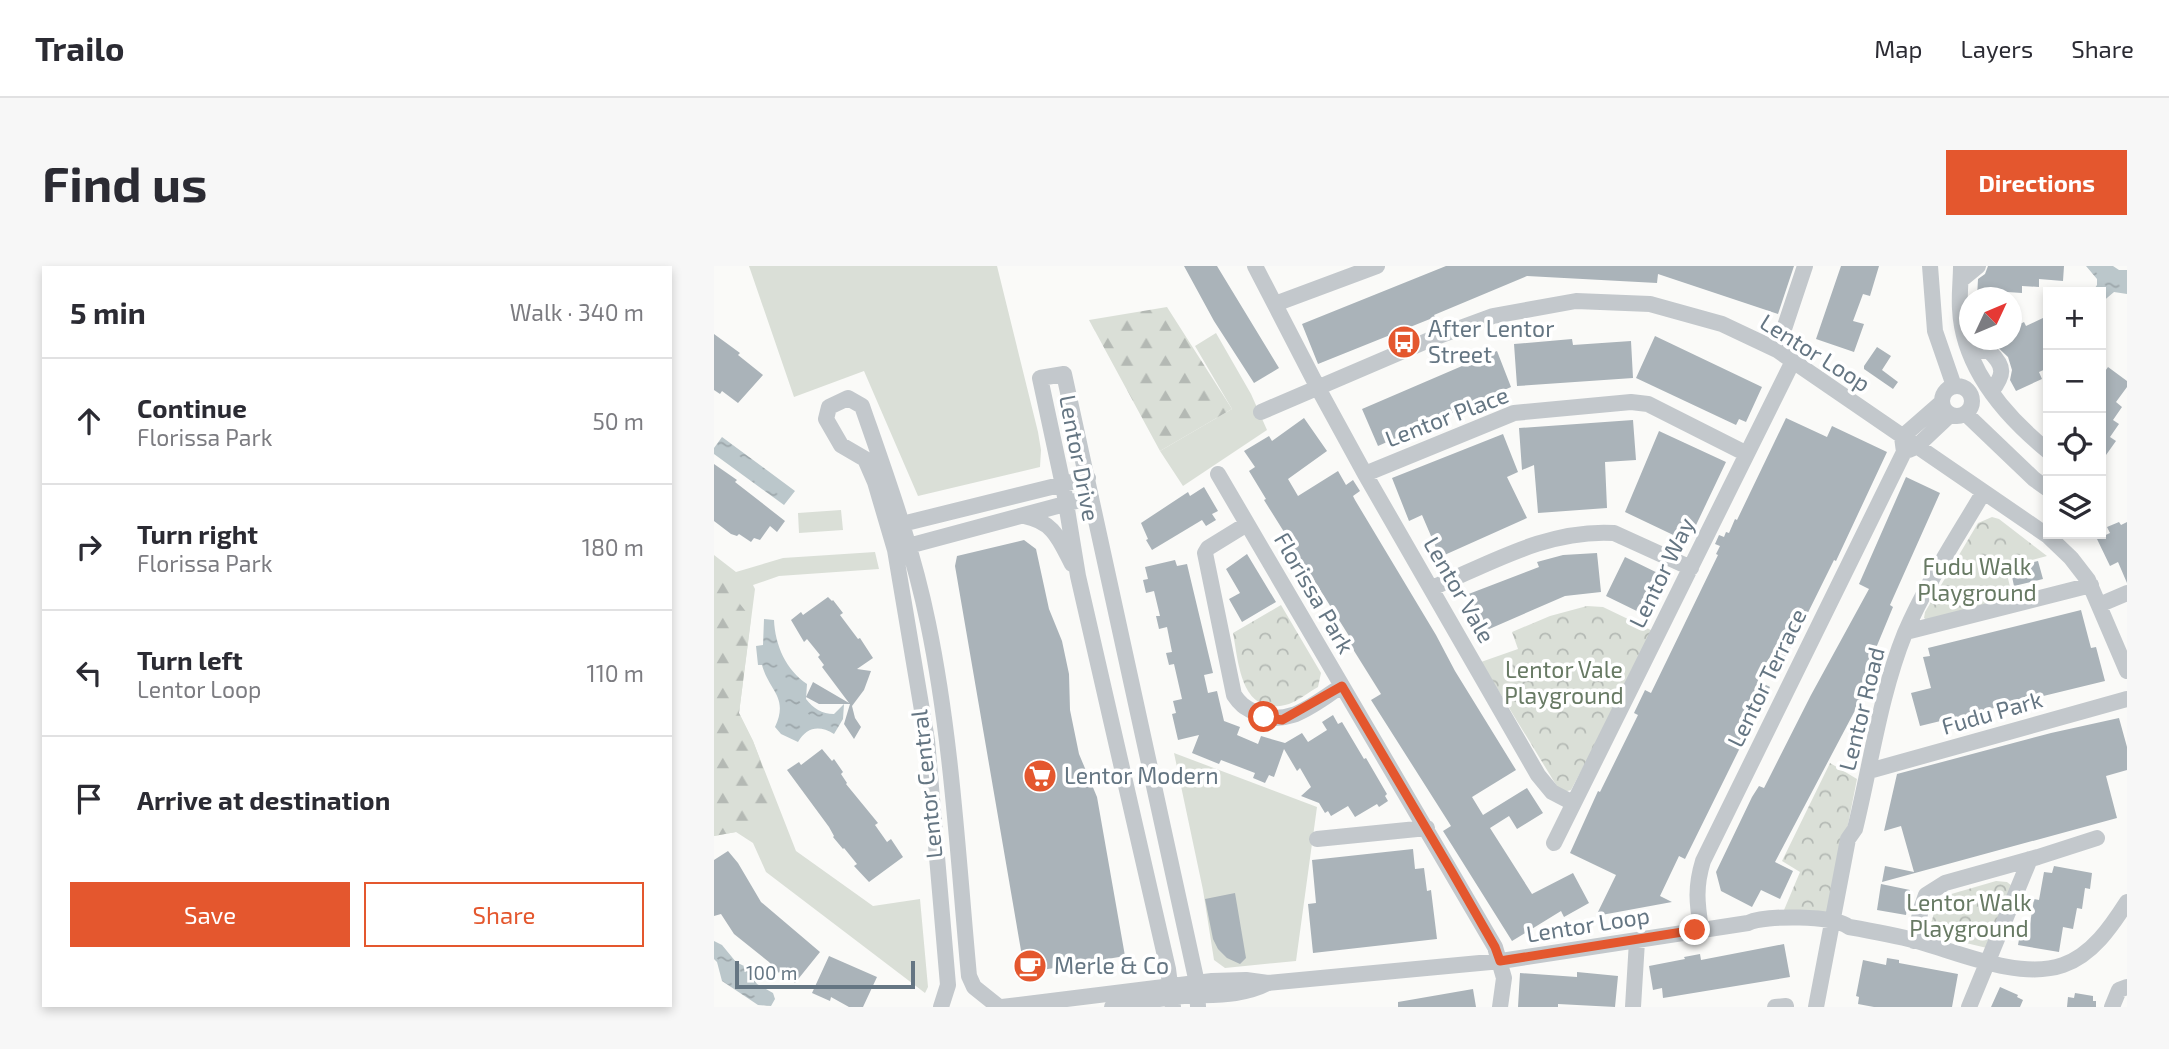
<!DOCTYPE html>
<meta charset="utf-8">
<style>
body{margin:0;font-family:"Exo 2",sans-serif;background:#f7f7f7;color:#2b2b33}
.controls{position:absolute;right:21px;top:21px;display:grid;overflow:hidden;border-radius:0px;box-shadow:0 4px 10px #0003}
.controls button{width:63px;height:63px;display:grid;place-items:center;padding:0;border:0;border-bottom:2px solid #e1e1e2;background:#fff;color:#2b2b33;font:35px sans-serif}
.compass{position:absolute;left:1245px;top:21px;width:63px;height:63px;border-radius:50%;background:#fff;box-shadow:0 4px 10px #0003;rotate:46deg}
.scale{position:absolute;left:21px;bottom:18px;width:180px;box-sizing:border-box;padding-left:7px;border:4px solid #657683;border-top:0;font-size:19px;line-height:24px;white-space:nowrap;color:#657683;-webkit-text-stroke:5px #fff;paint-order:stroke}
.stop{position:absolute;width:21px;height:21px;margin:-16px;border:5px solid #e4572e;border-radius:50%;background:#fff}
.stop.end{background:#e4572e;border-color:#fff;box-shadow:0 2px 7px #0008}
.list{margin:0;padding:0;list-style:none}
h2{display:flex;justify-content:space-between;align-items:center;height:91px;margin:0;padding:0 28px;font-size:30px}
h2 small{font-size:23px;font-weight:400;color:#7c7c81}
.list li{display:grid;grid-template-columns:46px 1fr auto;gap:21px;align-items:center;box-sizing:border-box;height:126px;padding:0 28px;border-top:2px solid #e1e1e2}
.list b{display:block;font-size:26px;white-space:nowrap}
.list p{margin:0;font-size:23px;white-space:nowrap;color:#7c7c81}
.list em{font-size:23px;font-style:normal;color:#7c7c81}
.actions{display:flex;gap:14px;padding:21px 28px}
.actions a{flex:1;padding:16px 0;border:2px solid #e4572e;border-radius:0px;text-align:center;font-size:24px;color:#e4572e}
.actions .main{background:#e4572e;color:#fff}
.icon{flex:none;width:38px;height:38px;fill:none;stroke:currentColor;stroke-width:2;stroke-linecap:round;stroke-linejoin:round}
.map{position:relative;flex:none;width:1413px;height:741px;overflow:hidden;border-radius:0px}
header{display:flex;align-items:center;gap:42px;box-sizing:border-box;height:98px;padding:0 35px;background:#fff;border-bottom:2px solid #e1e1e2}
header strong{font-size:33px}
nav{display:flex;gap:38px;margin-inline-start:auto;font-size:24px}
.intro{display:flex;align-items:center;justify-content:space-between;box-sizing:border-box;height:168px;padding:0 42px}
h1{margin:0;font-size:49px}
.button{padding:18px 32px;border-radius:0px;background:#e4572e;color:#fff;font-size:24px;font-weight:700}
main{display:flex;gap:42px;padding:0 42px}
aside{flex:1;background:#fff;border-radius:0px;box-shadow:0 4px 10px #0003}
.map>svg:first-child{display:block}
.green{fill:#dadfd7}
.forest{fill:url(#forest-firs)}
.park{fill:url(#park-crowns)}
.water{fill:url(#water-ripples)}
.building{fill:#aab3b9}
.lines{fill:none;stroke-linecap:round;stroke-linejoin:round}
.minor{stroke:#c3c8cc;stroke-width:16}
.route{stroke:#e4572e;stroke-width:9}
.labels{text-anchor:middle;stroke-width:7;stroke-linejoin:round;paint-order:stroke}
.poi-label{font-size:23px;fill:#657683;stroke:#fff;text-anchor:start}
.street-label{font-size:23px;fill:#657683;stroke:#fff}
.park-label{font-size:23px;fill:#687a64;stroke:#fff}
</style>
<header>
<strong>Trailo</strong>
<nav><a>Map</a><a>Layers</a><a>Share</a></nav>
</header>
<div class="intro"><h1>Find us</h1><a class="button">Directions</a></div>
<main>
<aside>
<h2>5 min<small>Walk · 340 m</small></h2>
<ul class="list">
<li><svg class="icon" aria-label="ahead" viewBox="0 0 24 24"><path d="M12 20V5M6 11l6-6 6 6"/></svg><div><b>Continue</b><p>Florissa Park</p></div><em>50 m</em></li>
<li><svg class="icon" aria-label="right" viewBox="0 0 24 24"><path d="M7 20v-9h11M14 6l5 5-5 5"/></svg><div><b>Turn right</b><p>Florissa Park</p></div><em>180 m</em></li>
<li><svg class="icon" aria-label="left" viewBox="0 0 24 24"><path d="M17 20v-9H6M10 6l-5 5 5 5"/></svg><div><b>Turn left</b><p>Lentor Loop</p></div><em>110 m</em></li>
<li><svg class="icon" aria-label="arrive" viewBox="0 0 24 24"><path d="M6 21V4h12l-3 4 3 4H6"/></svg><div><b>Arrive at destination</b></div></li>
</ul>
<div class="actions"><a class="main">Save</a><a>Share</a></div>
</aside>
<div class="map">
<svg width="1413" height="741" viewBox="0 0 1413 741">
<defs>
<pattern id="forest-firs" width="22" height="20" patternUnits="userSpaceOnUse" patternTransform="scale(1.75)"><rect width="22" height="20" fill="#dadfd7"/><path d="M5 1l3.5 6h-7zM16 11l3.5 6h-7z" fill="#b4b9b4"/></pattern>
<pattern id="park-crowns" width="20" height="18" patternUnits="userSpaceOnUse" patternTransform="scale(1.75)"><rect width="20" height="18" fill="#dadfd7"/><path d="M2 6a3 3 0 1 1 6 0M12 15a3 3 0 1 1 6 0" fill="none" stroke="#b4b9b4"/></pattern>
<pattern id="water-ripples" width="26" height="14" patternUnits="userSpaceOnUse" patternTransform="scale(1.75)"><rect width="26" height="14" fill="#bbc7cb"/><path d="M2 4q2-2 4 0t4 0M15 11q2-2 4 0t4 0" fill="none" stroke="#9ca6aa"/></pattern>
</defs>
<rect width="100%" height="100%" fill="#fafaf8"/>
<path class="green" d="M35,0H283L324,166L327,184L326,201L204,230L150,105L80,131Z
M502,67L537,128L553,164L469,220L446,185L518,143L481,80Z
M127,244L129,264L85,267L84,247Z
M161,286L165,303L65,310L39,319L41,323L25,447L39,475L82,585L159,640L206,633L214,721L211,727L52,606L39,577L22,566L0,570V289L22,306L69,292Z
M460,487L603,541L582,695L511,702L500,694L489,624Z"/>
<path class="forest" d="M453,41L518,143L446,185L375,54Z
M0,305L37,352L25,447L39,475L62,537L22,566L0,570Z"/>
<path class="park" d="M1278,251L1285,253L1333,290L1291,301L1300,336L1215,356L1210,352L1211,346L1264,257Z
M567,339L607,407L604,421C595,426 584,435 575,438C527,452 525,398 519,367Z
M873,340L889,341L941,366L857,524L850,526L844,522L767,396L804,383L798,366L836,350Z
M1116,497L1143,513L1116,650L1070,644L1086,606L1068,595Z
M1282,615L1293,616L1298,620L1273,682L1214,668L1222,640L1227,631Z"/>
<path class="water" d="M1372,0H1399L1405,4H1413V28L1400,26L1387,37V26H1378L1383,19V13Z
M8,171L81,225L70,239L0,188V182Z
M50,353L60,354C61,379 72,404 93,418L92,433C99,442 108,448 120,448L130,438L129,453L120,468C105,459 93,461 84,476L67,468L61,461C75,431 55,425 48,399H44L42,380L49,379Z
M0,675L8,679L22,696L30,700L43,718L59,727L61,733L57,740L44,739L8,715L3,696L0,693Z"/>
<path class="building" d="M470,0H503L565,102L540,117L500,55Z
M732,0H1080L1064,48L944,8L943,17L813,10L720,49L721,51L604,98L588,58Z
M1127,0H1165L1156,30L1149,28L1139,55L1150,58L1140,86L1102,73Z
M1274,0H1350L1349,15L1325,13V21L1308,20V27L1293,26L1292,32H1263L1264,13L1271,8Z
M1331,51L1334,58V102L1325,106L1328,113L1302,125L1296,114L1298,104L1294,91L1276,74H1298V62L1310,56L1312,60Z
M0,68L26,87L24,89L49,109L24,137L8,125L6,128L0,124Z
M941,70L1048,121L1032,156L1025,153L1022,159L922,112Z
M858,73L859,79L917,75L919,112L803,120L800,78Z
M1163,81L1177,90L1168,104L1184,116L1179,123L1150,103V100Z
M783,85L797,121L664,180L648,143Z
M1394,101L1413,115V121L1402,136L1408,141L1399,154L1405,158L1396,171L1402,175L1387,196V111Z
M590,152L613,185L574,213L584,230L624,205L632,219L639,214L646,225L639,230L641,234L722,369L741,405L802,504L758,531L769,549L813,522L829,547L803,563L795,550L776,562L818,628L859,607L875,637L850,651L847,645L798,675L729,565L737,560L657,434L667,428L632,372L635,370L550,234L552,233L535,205L541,201L530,185L555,170L558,175Z
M1072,152L1113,171L1118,160L1173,186L1122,295L1120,294L1076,383L1070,394L1058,388L1052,397L1044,415L1056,421L971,593L965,590L946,630L958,636L882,650L902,609L856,587L884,525L886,526L924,449L920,447L931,424L937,427L987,324L1004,289L1002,288L1006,280L1001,278L1005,269L1010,271L1012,266L1015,267L1021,253L1023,254Z
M919,154L922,194L891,196L893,242L824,247L820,199L808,204L805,162Z
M945,165L1012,196L974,276L911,246Z
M789,168L804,206L793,211L813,252L726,291L708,249L695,255L678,212Z
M0,198L23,214L21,216L71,255L63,266L56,260L46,274L40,272L37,276L25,268L23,270L17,268L0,255Z
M1192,211L1226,227L1176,339L1179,341L1162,382L1156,416L1061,596L1079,605L1066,633L1047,624L1038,641L1007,625L1002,606L1038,531L1045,520L1050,522L1097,429L1155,323L1145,318Z
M490,221L504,245L498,248L502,254L492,260L488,254L438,284L432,274L434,273L427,257L474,226L476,230Z
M1405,256L1407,259L1413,256V317L1404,296L1396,300L1383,273L1396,267L1393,261Z
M310,274L322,283L335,343L348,375L355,408L356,444L365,488L383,531L411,690L316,706L310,702L241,300L243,290Z
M883,287L887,326L851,330L766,367L752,329L825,301L823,296L849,289Z
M533,288L562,336L528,356L515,333L526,327L512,303Z
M911,291L954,312L935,351L892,330Z
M461,294L463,300L473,298L499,407L490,409L494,427L503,425L510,455L526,461L523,469L544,478L547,470L571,477L588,467L594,476L613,464L608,456L619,449L624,458L628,456L650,493L652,492L673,528L671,530L674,535L665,541L663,538L641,551L634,540L617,550L614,545L611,547L605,537L587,530L597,521L586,502L583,505L570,483L560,511L555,509L551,517L539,512L541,507L507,494L505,498L478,487L485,469L464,474L458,448L462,447L459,435L468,433L460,398L455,399L452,387L458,386L453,361L445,363L442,350H446L440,325L432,327L429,314L434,313L431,301Z
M1324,295L1329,313L1300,320L1297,306L1306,304L1304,300Z
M114,331L118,335L119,334L129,347L126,349L144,373L146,372L159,392L143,403L157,405L150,424L138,440L141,452L147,461L140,473L130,458L136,438H105L92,431L99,416L135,437L108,401L110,399L104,391L106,389L93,373L90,376L77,354L87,346L89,349Z
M1367,344L1377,382L1382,381L1391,415L1206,460L1197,427L1217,422L1209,391L1216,390L1214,382Z
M1405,452L1413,481V504L1392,510L1403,552L1168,616L1171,600L1200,606L1187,560L1170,565L1183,508L1337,467Z
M108,483L118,495L120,493L129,506L127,508L133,517L132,518L164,557L161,559L173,576L177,573L189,591L155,616L140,600L143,598L130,582L129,583L119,571L120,570L115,561L73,504L85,496L87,499Z
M699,583L701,603L710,602L713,625L717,624L723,673L599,687L594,638L602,637L598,594Z
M14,585L24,597L47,636L106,686L81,717L66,705L65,707L55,696L20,668L7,648L0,650V594Z
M1340,600L1378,607L1376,623L1371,622L1368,643L1363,642L1359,663L1349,661L1345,686L1304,679L1307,662L1315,664L1320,633L1325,634L1330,606L1338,607Z
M1167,618L1196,624L1192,649L1163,644Z
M521,627L532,692L526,698L513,692L504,683L499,673L491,633Z
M1070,678L1076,711L949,732L948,722L939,724L935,700L971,693L970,691L986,688L987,694Z
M115,690L163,711L149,741H135L117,731L116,735L98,727Z
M1173,692L1185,694V697L1244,708L1238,741H1160L1144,738L1145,731L1142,730L1149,694L1172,699Z
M863,706L904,710L901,741L844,738V741H804L806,707L863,711Z
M1286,721L1304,729L1303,731L1309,734L1306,741H1277Z
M759,723L762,741H684V736Z
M1361,727L1379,730V735H1382V741H1353L1354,731L1360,732Z"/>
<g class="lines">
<path class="minor" d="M541,0L604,122L651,208L824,509L838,526L859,537
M1216,0L1221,65L1240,120
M1247,0C1247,14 1245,29 1246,43C1249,102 1291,150 1334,185
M1247,14L1264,0
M561,38L663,0
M1063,84L1091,0
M1256,84L1275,85C1292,101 1290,109 1277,126
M1228 135a15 15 0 1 1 30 0a15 15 0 1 1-30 0Z
M547,146L722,71L779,50L862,35L936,38L1008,58L1063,84L1334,270L1357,292L1374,314L1413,405
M1252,148L1320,213L1334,223
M1188,171L1228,136
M1195,184L1202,181L1236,149
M504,208L781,681L790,712L786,741
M651,208L800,147L917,136L934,138L1031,187
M310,250C340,256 345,273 358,298
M533,258L494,282L491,287L520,429C526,438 530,441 540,446C573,464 600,437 628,420
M180,260L374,212
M187,282L377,231
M718,322C777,297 834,263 900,267L977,302
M1385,339L1413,327
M1192,366L1377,319
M1155,505L1413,433
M603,573L713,562
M840,577L1079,95
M987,663C983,637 981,621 989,595L1190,186L1188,171
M1200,675L1207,643L1212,629L1231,617L1324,591L1383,572
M227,741L234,719L213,474L181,284L161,216L151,193L127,179L112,153L115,141L134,132L148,140C173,212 199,283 214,357C238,473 244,593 255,710L260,721L285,741
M288,741L498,715L532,714L554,717L787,695L1034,657C1051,649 1120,649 1135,661C1158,665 1180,669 1203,675C1246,687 1306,714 1349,699C1378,689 1397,661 1413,636
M398,741C418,739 437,734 457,731C491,727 523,733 554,717
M459,741L454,703L364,310L349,219L326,112L350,108L483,717L484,741
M919,741L923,675
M1061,741L1072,740
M1102,741L1134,573L1141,563C1157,498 1166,429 1191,367C1212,318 1242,273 1269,227
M1255,741L1316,593
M1398,741L1405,724L1413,721"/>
</g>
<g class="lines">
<path class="route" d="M550,451L568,454L628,420L738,606L781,681L786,695L981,664"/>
</g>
<defs>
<symbol id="bus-disc" viewBox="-11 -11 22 22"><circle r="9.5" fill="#e4572e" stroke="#fff"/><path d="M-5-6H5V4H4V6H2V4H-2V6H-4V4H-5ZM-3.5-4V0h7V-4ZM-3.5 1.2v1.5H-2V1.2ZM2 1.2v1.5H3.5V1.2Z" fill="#fff"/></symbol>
<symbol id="supermarket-disc" viewBox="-11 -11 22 22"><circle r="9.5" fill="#e4572e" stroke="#fff"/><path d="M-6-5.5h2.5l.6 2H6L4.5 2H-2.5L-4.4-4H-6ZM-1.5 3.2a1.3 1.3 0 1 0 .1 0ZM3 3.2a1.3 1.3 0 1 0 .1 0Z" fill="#fff"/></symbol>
<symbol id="cafe-disc" viewBox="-11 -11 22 22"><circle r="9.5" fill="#e4572e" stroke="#fff"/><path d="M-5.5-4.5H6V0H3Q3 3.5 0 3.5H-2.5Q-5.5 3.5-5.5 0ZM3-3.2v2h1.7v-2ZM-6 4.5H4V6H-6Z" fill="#fff"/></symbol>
</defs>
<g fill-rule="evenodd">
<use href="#bus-disc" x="671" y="57" width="38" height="38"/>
<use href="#supermarket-disc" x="307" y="491" width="38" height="38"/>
<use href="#cafe-disc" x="297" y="681" width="38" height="38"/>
</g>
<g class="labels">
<g class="poi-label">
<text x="714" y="71">After Lentor<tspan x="714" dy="26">Street</tspan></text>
<text x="350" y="518">Lentor Modern</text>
<text x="340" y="708">Merle &amp; Co</text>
</g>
<g class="street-label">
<text transform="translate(1101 87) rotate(32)" y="8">Lentor Loop</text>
<text transform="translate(733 151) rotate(-21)" y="8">Lentor Place</text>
<text transform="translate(365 192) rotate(79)" y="8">Lentor Drive</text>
<text transform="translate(948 307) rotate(-64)" y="8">Lentor Way</text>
<text transform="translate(745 324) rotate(60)" y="8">Lentor Vale</text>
<text transform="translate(600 327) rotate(60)" y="8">Florissa Park</text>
<text transform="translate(1053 412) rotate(-64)" y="8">Lentor Terrace</text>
<text transform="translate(1148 443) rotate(-76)" y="8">Lentor Road</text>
<text transform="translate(1278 447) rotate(-16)" y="8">Fudu Park</text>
<text transform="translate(213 518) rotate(-96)" y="8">Lentor Central</text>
<text transform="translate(874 659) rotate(-9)" y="8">Lentor Loop</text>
</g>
<g class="park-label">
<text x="1263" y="309">Fudu Walk<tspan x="1263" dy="26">Playground</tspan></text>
<text x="850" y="412">Lentor Vale<tspan x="850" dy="26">Playground</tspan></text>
<text x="1255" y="645">Lentor Walk<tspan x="1255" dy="26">Playground</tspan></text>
</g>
</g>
</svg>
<div class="controls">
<button>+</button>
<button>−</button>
<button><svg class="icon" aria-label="locate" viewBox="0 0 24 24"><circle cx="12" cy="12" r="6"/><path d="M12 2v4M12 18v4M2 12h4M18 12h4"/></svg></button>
<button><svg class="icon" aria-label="layers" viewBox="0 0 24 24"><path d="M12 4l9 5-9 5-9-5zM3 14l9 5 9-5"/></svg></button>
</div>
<svg class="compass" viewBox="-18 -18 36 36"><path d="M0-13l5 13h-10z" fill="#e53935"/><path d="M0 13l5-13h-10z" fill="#7c7c81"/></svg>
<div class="scale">100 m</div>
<div class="stop" style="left:550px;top:451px"></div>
<div class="stop end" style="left:981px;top:664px"></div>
</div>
</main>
